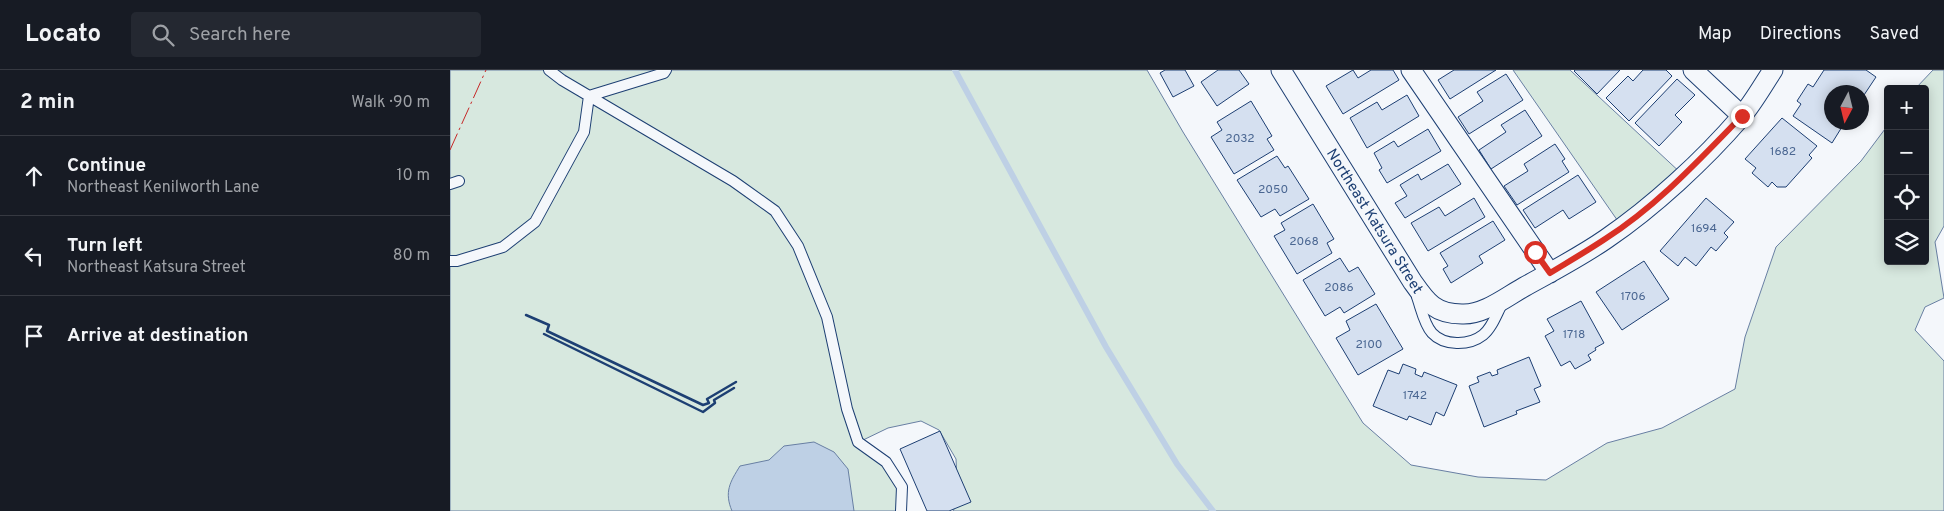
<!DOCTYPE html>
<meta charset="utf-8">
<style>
body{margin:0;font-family:Overpass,sans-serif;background:#242831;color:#f1f3f6}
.controls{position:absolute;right:15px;top:15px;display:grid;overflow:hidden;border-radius:5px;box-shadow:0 2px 12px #0003}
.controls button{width:45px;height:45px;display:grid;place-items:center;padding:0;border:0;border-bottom:1px solid #363941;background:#171b24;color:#f1f3f6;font:25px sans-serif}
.compass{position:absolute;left:1374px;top:15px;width:45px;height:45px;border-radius:50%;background:#171b24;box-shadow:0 2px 12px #0003;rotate:187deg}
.stop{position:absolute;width:15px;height:15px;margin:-11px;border:4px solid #d93025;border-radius:50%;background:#fff}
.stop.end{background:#d93025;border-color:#fff;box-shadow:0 1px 5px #0008}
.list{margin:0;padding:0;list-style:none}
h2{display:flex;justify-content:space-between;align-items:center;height:65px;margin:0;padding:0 20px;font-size:21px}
h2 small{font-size:16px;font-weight:400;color:#9ea1a6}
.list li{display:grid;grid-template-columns:32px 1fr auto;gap:15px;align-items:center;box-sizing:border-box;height:80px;padding:0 20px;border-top:1px solid #363941}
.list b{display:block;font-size:19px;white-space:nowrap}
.list p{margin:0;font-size:16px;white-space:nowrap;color:#9ea1a6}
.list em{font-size:16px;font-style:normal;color:#9ea1a6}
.icon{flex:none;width:28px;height:28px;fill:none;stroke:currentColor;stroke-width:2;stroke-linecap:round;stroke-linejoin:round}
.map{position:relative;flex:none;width:1494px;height:441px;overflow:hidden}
header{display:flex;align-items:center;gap:30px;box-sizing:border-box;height:70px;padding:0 25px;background:#171b24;border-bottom:1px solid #363941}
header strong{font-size:24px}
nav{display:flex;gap:28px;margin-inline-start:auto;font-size:18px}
.search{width:350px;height:45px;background:#242831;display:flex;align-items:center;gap:12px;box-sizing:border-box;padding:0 18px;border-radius:5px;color:#9ea1a6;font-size:19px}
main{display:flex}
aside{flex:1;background:#171b24}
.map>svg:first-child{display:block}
.green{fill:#d7e8df;stroke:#687fa3}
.water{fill:#bed0e5;stroke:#687fa3}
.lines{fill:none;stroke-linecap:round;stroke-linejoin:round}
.stream{stroke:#bed0e5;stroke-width:6}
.building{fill:#d5e0f0;stroke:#1d3f73}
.lane-casing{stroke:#1d3f73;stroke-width:12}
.street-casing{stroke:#1d3f73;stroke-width:21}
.lane{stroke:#f4f7fb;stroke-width:10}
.street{stroke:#f4f7fb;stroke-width:19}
.wall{stroke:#1d3f73;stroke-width:2.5}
.power{stroke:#c62828;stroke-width:1;stroke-dasharray:18 4 2.5 4;stroke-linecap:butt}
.route{stroke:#d93025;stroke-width:6}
.labels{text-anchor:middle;stroke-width:4;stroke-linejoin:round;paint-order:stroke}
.number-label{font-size:12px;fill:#4b6792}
.street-label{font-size:15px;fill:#1d3f73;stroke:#f4f7fb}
</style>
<header>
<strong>Locato</strong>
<div class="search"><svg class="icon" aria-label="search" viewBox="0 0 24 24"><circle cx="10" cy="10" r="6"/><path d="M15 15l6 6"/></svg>Search here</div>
<nav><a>Map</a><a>Directions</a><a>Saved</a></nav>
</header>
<main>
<aside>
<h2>2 min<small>Walk · 90 m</small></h2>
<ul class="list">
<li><svg class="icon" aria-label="ahead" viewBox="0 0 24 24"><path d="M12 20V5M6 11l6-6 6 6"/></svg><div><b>Continue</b><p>Northeast Kenilworth Lane</p></div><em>10 m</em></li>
<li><svg class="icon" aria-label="left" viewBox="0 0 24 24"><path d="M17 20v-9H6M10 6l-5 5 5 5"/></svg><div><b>Turn left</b><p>Northeast Katsura Street</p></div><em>80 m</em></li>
<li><svg class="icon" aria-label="arrive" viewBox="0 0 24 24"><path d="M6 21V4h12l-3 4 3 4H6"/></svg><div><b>Arrive at destination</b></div></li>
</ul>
</aside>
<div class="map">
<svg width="1494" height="441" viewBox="0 0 1494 441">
<rect width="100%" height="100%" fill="#f4f7fb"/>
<path class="green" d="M0,0H697L733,62L913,353L961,395L1028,407L1096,410L1157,373L1212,358L1285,319L1295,267L1326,177L1411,91L1438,55V191H1475V19H1465L1483,0H1494V156L1485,172L1494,228L1475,237L1465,260L1494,291V441H503L508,431L506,389L489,360L471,351L438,358L409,372L436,392L452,417L451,441H0Z
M1063,0H1120L1233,105L1172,157Z"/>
<path class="water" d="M364,372L384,382L398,399L404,441H282C274,422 280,412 290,396L319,390L334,376Z"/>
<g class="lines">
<path class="stream" d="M505,0L656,277L727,394L763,441"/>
</g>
<path class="building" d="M715,0H735L744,16L723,27L710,3Z
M768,0H789L799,14L767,36L751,12Z
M903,0L908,8L921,0H943L949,10L893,44L876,16Z
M1004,0H1046L1000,29L988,10Z
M1125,0H1170L1147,24L1124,1Z
M1193,0H1216L1222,6L1179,51L1156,28L1178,6L1183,11Z
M1374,0H1416L1426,7L1412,28V22H1382V52H1395L1382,73L1343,46L1351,34L1347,31L1358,14L1363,17Z
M1056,4L1073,30L1019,64L1008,47L1033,31L1027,22Z
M1227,9L1245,25L1225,45L1232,52L1209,76L1185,53Z
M957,25L969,46L917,78L900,48L927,32L932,40Z
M801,31L822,66L817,69L824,80L784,104L761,67L772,60L767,52Z
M1075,40L1092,66L1041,99L1029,80L1056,62L1051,55Z
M1332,48L1367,76L1359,85L1362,88L1336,117H1327L1322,112L1318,117L1302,103L1306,98L1295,89Z
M978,59L991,81L937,113L929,100L932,98L924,83L944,71L948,77Z
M1105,74L1115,89L1112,91L1119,102L1067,135L1054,116L1078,101L1074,94Z
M827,86L835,98L838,96L859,129L830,146L825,139L811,147L787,110Z
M998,94L1011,114L955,148L945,133L957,126L950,115L968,104L971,110Z
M1128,105L1146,132L1119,149L1113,140L1085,158L1073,140Z
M1024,128L1035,147L978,181L961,153L989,137L995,146Z
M1256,128L1284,152L1274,163L1278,167L1266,181L1261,177L1246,196L1235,187L1228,196L1210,181Z
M863,134L884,169L877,173L882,183L847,204L824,166L835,160L831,153Z
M1043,151L1055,170L1029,186L1033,193L1001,213L993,199L998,196L990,183Z
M890,188L899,202L908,197L925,224L894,243L890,237L875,246L853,210Z
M1194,191L1219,229L1172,260L1146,222Z
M1131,231L1154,273L1145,278L1146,280L1138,285L1141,290L1125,299L1120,291L1111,296L1095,266L1104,261L1097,249Z
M926,234L953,279L908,305L886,268L900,260L896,251Z
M1079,287L1091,316L1084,319L1090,332L1066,341L1067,344L1034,357L1019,316L1029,312L1027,307L1040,302L1042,306L1048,304L1047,300Z
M953,294L966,299L965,304L972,307L974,302L1007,315L994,346L986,342L981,355L959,346L957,350L923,336L938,300L949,304Z
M490,361L521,432L499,441H477L450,379Z"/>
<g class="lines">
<defs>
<path id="lane" d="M99,0L112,10L283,111L325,141L348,176L377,247L397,339L408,372L436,392L452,417L451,441
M0,114L9,111
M0,191H7L53,177L85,152L134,62L139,26L214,3L216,0
M967,227C971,238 974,254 982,263C994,276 1019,276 1033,265C1042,258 1047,243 1053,232"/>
<path id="street" d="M831,0L962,211C976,231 984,244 1012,244C1034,245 1056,227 1074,217C1101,202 1130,187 1156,169C1203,137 1254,90 1291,47C1303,33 1313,15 1323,0
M961,0L1100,203
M1243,0L1292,46"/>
</defs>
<use href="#lane" class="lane-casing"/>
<use href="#street" class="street-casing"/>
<use href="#lane" class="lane"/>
<use href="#street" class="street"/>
<path class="wall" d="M76,245L99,255L97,261L253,335L259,333L257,329L286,312
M94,264L253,342L265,333L264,330L284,318"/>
<path class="power" d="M0,80L36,0"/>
</g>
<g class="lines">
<path class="route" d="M1085,182L1100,203C1118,192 1137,181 1155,169C1207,136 1249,90 1292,46"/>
</g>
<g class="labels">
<g class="number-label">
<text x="790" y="72">2032</text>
<text x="1333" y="85">1682</text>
<text x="823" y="123">2050</text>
<text x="1254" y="162">1694</text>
<text x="854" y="175">2068</text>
<text x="889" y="221">2086</text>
<text x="1183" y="230">1706</text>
<text x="1124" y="268">1718</text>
<text x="919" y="278">2100</text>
<text x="965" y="329">1742</text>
</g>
<g class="street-label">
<text transform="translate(925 151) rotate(58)" y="5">Northeast Katsura Street</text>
</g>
</g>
</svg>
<div class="controls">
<button>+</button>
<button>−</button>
<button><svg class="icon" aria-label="locate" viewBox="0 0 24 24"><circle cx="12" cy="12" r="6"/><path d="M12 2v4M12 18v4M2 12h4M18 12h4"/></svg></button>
<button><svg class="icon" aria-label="layers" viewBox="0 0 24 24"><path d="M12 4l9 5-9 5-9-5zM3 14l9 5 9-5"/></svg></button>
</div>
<svg class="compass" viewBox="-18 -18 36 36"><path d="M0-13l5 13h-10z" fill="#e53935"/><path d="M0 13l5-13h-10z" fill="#9ea1a6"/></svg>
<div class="stop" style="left:1085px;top:182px"></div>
<div class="stop end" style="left:1292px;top:46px"></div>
</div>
</main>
